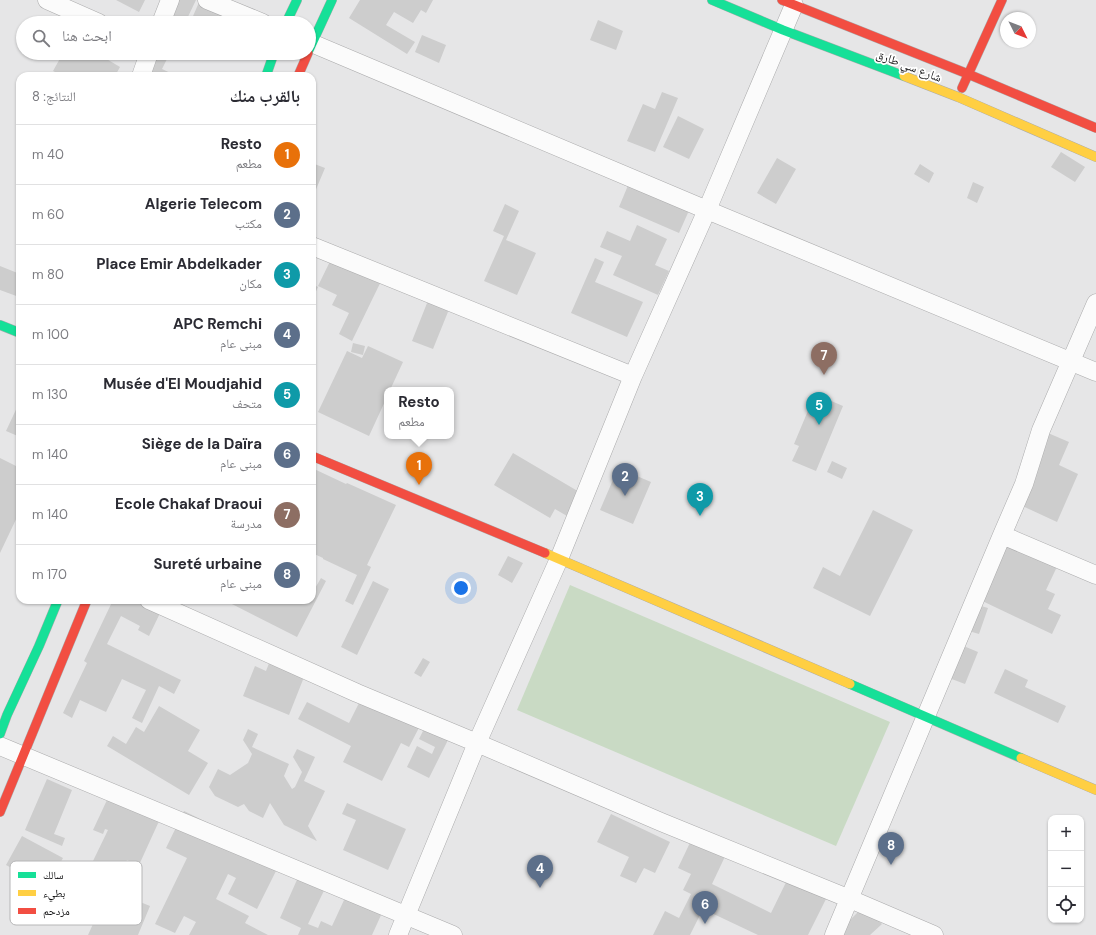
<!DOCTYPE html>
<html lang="ar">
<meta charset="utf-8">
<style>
body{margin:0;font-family:"DM Sans","Noto Naskh Arabic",sans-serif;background:#f7f7f7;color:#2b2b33;direction:rtl}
.controls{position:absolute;right:12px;bottom:12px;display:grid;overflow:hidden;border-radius:8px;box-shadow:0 1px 3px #0004}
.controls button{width:36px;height:36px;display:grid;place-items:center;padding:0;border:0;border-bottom:1px solid #e1e1e2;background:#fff;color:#2b2b33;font:20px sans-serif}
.compass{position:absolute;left:1000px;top:12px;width:36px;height:36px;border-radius:50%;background:#fff;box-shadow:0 1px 3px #0004;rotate:132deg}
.you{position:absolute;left:461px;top:588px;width:14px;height:14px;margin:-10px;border:3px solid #fff;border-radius:50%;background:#1a73e8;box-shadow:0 0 0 6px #1a73e833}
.badge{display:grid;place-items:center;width:26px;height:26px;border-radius:50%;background:#59595a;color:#fff;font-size:13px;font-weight:700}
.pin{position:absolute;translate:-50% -33px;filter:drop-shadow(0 1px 2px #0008)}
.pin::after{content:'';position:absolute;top:21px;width:14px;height:12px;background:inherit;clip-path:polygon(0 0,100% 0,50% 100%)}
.popup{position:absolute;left:384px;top:387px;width:70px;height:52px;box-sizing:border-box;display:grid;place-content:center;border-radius:8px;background:#fff;filter:drop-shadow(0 1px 3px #0005);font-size:13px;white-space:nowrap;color:#7c7c81}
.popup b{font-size:15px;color:#2b2b33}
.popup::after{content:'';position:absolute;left:50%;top:100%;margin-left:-8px;border:8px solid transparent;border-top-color:#fff}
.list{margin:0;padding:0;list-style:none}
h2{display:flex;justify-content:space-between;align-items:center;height:52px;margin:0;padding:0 16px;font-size:17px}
h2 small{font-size:13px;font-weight:400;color:#7c7c81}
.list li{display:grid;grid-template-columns:26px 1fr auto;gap:12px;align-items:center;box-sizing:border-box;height:60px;padding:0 16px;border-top:1px solid #e1e1e2}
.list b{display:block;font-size:15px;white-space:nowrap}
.list p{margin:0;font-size:13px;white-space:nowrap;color:#7c7c81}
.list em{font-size:13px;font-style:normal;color:#7c7c81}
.icon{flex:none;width:22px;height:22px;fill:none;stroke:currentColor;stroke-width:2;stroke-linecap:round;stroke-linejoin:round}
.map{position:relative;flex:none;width:1096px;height:935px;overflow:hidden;direction:ltr}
.search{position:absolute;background:#fff;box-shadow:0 1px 3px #0004;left:16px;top:16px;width:300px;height:44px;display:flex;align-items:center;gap:10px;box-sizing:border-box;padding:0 14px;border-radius:22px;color:#7c7c81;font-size:15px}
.panel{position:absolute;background:#fff;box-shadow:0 1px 3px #0004;left:16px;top:72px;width:300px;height:532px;border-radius:12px;direction:rtl}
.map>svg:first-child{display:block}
.green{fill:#c9dac4}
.building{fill:#cdcdcd}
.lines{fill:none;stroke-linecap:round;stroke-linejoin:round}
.street-casing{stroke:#ababac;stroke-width:19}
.fast-casing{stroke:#ababac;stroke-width:10}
.slow-casing{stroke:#ababac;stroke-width:10}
.jam-casing{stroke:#ababac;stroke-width:10}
.street{stroke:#fbfbfb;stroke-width:18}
.fast{stroke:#16e098;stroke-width:9}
.slow{stroke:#ffcf43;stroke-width:9}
.jam{stroke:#f24e42;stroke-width:9}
.labels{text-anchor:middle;stroke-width:3.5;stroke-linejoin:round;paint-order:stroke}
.street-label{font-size:12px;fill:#0d0d0e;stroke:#fff}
.key{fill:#fff;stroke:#b6b6b7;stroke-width:1}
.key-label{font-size:11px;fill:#0d0d0e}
</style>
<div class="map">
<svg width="1096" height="935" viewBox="0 0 1096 935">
<rect width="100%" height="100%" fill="#e6e6e7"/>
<path class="green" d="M570,585L890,722L836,846L517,710Z"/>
<path class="building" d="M116,0H145L139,12Z
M175,0H196L185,23H163Z
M200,0L255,23H190Z
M360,0H433L426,13L421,10L413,23L394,12L386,25L415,42L407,54L349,18Z
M598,20L623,31L616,50L590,40Z
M422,35L446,45L439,63L415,52Z
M63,53H108L105,58L120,67L115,76H63L53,71Z
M148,53H170L162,69L177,76H137Z
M662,92L678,98L655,152L627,141L643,104L655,109Z
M678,116L704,129L689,159L663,147Z
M1061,152L1085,167L1075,182L1051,167Z
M777,158L796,169L776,204L757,193Z
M312,163L325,168L312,199Z
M920,164L934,173L929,183L914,174Z
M634,171L695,197L679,233L619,207Z
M973,182L984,187L977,203L967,198Z
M505,204L519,211L506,240L536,253L517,295L484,281L504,236L493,231Z
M637,225L667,239L655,265L669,271L658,295L613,275L622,256L600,247L607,231L630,241Z
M337,247L386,271L352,341L339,334L349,313L332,305L337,295L318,286Z
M595,258L604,262L595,282L643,302L627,337L571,313Z
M0,266L20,274V294L19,297L0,290Z
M312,284L318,287L312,300Z
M433,288L454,297L433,349L412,341Z
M353,343L365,346L363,355L351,352Z
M368,346L403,362L390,390H387V397L369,436L318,412L347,351L362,358Z
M815,394L843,406L816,471L792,461L799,446L794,444Z
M20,401V437L6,431Z
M1048,433L1069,442L1059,465L1078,474L1057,522L1016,503Z
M513,453L581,493L567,516L555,509L550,518L494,485Z
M0,458L20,468V511L0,553Z
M832,461L847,468L842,479L827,472Z
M312,468L346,484L347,483L396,505L367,565L371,567L353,605L345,601L357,575L323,559V558L312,553Z
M618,468L651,482L633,524L600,510Z
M873,510L913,530L870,616L813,588L823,567L840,576Z
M1009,529L1063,554L1046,590L1055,594L1048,609L1061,615L1052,634L976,598Z
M508,556L523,563L512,583L498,575Z
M321,578L326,581L297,637L224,600H312V589L314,590Z
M373,581L389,589L357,655L341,647Z
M113,600H143L162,609L149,636L138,630L140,626L121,616L107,644L181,680L174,694L159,686L142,723L132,718L146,690L122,679L106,712L80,700L72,718L63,713L87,663L84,661Z
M971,603L988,608L979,634L962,629Z
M954,642L978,652L965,684L941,675Z
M273,653L308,667L289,715L243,696L255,666L266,671Z
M423,658L430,662L421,677L414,673Z
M1005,669L1028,680L1025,687L1066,706L1058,723L994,693Z
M366,689L424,718L409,747L401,743L382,781L343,762L351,746L298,719L307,702L349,723Z
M159,706L200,730L188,751L208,763L189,795L107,746L113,736L126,744L136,727L144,732Z
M428,721L452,732L429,778L407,767L417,746L432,754L435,747L419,739Z
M248,729L258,734L252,747L289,764L284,776L292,789L295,787L302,772L293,757L297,749L315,757L304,781L325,791L308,826L317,841L284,825L270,803L263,818L249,811L244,804L238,807L215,796L209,787L218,769L230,775L248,763L252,754L243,740Z
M47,779L72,790L54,834L65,838L62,846L25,830Z
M114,785L165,808L139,865L127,860L120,873L93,861L108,830L105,829L103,834L93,830Z
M347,803L406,829L388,870L343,850L356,820L342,814Z
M184,811L245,841L246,838L283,857L257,909L228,894L236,878L228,874L216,899L249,916L245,923L268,935H189L196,922L184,916L175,933L155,924L187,858L166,848Z
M611,814L670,842L655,873L644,868L636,883L620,876L629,857L597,842Z
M696,830L730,846L712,884L771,913L792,870L831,889L808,935H758L703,909L690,935H653L665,911L679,918L691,894L683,890L691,874L678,868Z
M22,836L63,858L47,887L6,865Z
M304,864L331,876L308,924L318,928L321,921L332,926L351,885L387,902L372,935H298L301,928L280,918Z
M123,895L150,906L138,935H88L98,913L113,919Z
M864,906L882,924L870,935H835Z"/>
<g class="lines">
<defs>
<path id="street" d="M47,0L99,23
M207,0L263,23
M161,23L170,0
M309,42L707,210L1096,372
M141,76L149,53
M312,246L633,376
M1002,535L1096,575
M149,600L357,693L477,743L661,822L850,899L934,935
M0,746L453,935
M398,935L477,743L559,559L633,376L707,210L794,5
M834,935L1002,535L1024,484L1041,430L1096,303"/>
<path id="fast" d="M712,0L783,30L904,76
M286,23L297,0
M309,50L332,0
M266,76L274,53
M0,325L20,333
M850,684L1021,758
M0,734L7,715L39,646L58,600"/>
<path id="slow" d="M904,76L958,97L1096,157
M545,553L850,684
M1021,758L1096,790"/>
<path id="jam" d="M782,0L968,74L1096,128
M298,76L308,53
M962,88L1002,0
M312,456L545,553
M0,812L87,600"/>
</defs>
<use href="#street" class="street-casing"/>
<use href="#fast" class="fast-casing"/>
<use href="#slow" class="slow-casing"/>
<use href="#jam" class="jam-casing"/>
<use href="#street" class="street"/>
<use href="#fast" class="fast"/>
<use href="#slow" class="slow"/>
<use href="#jam" class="jam"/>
</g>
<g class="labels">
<g class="street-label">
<text transform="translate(909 66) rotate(21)" y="4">شارع سي طارق</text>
</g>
</g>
<rect x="10" y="861" width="132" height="64" rx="6" class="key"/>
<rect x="18" y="872" width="18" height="6" fill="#16e098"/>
<rect x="18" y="890" width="18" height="6" fill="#ffcf43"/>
<rect x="18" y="908" width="18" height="6" fill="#f24e42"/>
<g class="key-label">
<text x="43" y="879">سالك</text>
<text x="43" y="897">بطيء</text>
<text x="43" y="915">مزدحم</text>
</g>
</svg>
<div class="controls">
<button>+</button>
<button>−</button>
<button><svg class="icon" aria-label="locate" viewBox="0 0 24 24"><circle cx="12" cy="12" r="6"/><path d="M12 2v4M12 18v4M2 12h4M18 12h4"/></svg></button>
</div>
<svg class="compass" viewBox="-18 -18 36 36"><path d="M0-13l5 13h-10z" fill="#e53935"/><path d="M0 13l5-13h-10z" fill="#7c7c81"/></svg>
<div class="you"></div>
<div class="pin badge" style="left:419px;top:485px;background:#e8710a">1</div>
<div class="popup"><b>Resto</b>مطعم</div>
<div class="pin badge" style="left:625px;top:496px;background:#5c6f8a">2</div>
<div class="pin badge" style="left:700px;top:516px;background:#0f9aa8">3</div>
<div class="pin badge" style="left:540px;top:888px;background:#5c6f8a">4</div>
<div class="pin badge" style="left:819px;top:425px;background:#0f9aa8">5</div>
<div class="pin badge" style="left:705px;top:924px;background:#5c6f8a">6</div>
<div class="pin badge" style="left:824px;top:375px;background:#8d6e63">7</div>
<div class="pin badge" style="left:891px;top:865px;background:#5c6f8a">8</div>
<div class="search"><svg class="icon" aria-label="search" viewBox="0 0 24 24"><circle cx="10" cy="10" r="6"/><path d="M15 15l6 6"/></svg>ابحث هنا</div>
<section class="panel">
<h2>بالقرب منك<small>النتائج: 8</small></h2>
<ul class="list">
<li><span class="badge" style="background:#e8710a">1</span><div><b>Resto</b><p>مطعم</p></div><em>40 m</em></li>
<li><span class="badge" style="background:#5c6f8a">2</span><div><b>Algerie Telecom</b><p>مكتب</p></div><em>60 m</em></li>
<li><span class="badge" style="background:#0f9aa8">3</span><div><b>Place Emir Abdelkader</b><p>مكان</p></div><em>80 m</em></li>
<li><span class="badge" style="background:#5c6f8a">4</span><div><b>APC Remchi</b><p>مبنى عام</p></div><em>100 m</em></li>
<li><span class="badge" style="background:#0f9aa8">5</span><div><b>Musée d'El Moudjahid</b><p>متحف</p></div><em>130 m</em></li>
<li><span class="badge" style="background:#5c6f8a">6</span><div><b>Siège de la Daïra</b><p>مبنى عام</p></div><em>140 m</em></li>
<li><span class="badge" style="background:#8d6e63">7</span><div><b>Ecole Chakaf Draoui</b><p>مدرسة</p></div><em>140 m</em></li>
<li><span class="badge" style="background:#5c6f8a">8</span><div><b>Sureté urbaine</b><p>مبنى عام</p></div><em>170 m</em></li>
</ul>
</section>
</div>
